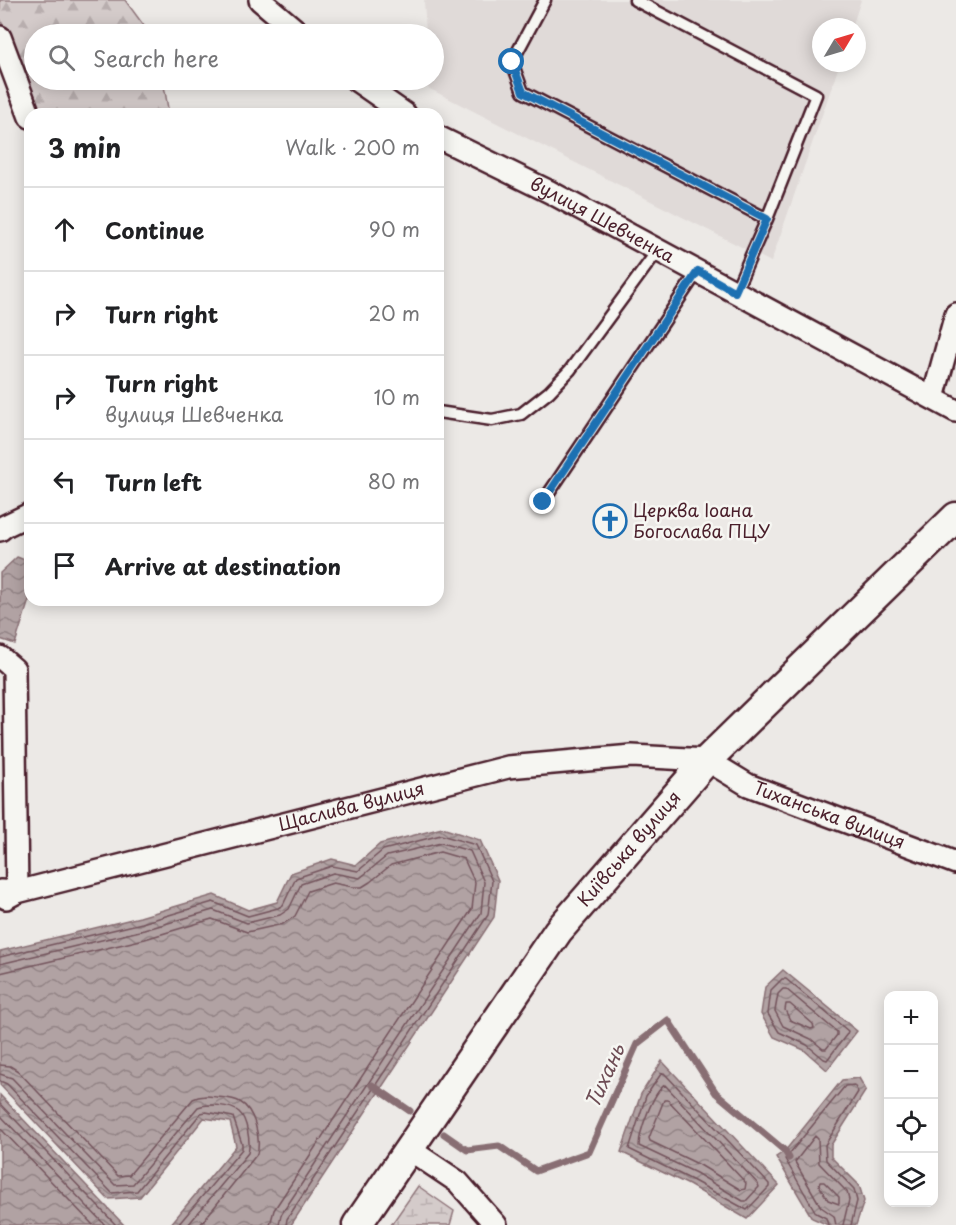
<!DOCTYPE html>
<meta charset="utf-8">
<style>
body{margin:0;font-family:"Playpen Sans",sans-serif;background:#f6f6f6;color:#202124}
.controls{position:absolute;right:18px;bottom:18px;display:grid;overflow:hidden;border-radius:12px;box-shadow:0 3px 15px #0003}
.controls button{width:54px;height:54px;display:grid;place-items:center;padding:0;border:0;border-bottom:2px solid #e0e0e0;background:#fff;color:#202124;font:30px sans-serif}
.compass{position:absolute;left:812px;top:18px;width:54px;height:54px;border-radius:50%;background:#fff;box-shadow:0 3px 15px #0003;rotate:52deg}
.stop{position:absolute;width:18px;height:18px;margin:-14px;border:4px solid #1f6fb2;border-radius:50%;background:#fff}
.stop.end{background:#1f6fb2;border-color:#fff;box-shadow:0 2px 6px #0008}
.list{margin:0;padding:0;list-style:none}
h2{display:flex;justify-content:space-between;align-items:center;height:78px;margin:0;padding:0 24px;font-size:26px}
h2 small{font-size:20px;font-weight:400;color:#757577}
.list li{display:grid;grid-template-columns:39px 1fr auto;gap:18px;align-items:center;box-sizing:border-box;height:84px;padding:0 24px;border-top:2px solid #e0e0e0}
.list b{display:block;font-size:22px;white-space:nowrap}
.list p{margin:0;font-size:20px;white-space:nowrap;color:#757577}
.list em{font-size:20px;font-style:normal;color:#757577}
.icon{flex:none;width:33px;height:33px;fill:none;stroke:currentColor;stroke-width:2;stroke-linecap:round;stroke-linejoin:round}
.map{position:relative;flex:none;width:956px;height:1225px;overflow:hidden}
.search{position:absolute;background:#fff;box-shadow:0 3px 15px #0003;left:24px;top:24px;width:420px;height:66px;display:flex;align-items:center;gap:15px;box-sizing:border-box;padding:0 21px;border-radius:33px;color:#757577;font-size:22px}
.panel{position:absolute;background:#fff;box-shadow:0 3px 15px #0003;left:24px;top:108px;width:420px;height:498px;border-radius:18px}
.map>svg:first-child{display:block}
.built{fill:#e0dad8}
.forest{fill:url(#forest-firs);stroke:#8f757a;stroke-width:1.5}
.wetland{fill:url(#wetland-marsh);stroke:#8f757a;stroke-width:1.5}
.water{fill:url(#water-waves);stroke:#886e73;stroke-width:1.5}
.lines{fill:none;stroke-linecap:round;stroke-linejoin:round}
.shore{stroke:#73535b;stroke-width:1.5}
.stream{stroke:#886e73;stroke-width:7}
.service-casing{stroke:#4a1f2b;stroke-width:15}
.minor-casing{stroke:#4a1f2b;stroke-width:26}
.secondary-casing{stroke:#4a1f2b;stroke-width:33}
.service{stroke:#f6f6f2;stroke-width:10}
.minor{stroke:#f6f6f2;stroke-width:21}
.secondary{stroke:#f6f6f2;stroke-width:28}
.route{stroke:#1f6fb2;stroke-width:8}
.labels{text-anchor:middle;stroke-width:5;stroke-linejoin:round;paint-order:stroke}
.street-label{font-size:18px;fill:#4a1f2b;stroke:#f6f6f2}
.poi-label{font-size:18px;fill:#4a1f2b;stroke:#f6f6f2;text-anchor:start}
.water-label{font-size:20px;font-style:italic;fill:#6e4d55;stroke:#f6f6f2}
</style>
<div class="map">
<svg width="956" height="1225" viewBox="0 0 956 1225">
<defs>
<pattern id="forest-firs" width="22" height="20" patternUnits="userSpaceOnUse" patternTransform="scale(1.5)"><rect width="22" height="20" fill="#d4cbca"/><path d="M5 1l3.5 6h-7zM16 11l3.5 6h-7z" fill="#b8aeae"/></pattern>
<pattern id="wetland-marsh" width="20" height="14" patternUnits="userSpaceOnUse" patternTransform="scale(1.5)"><rect width="20" height="14" fill="#d4cbca"/><path d="M1 5h8M5 5V1M11 12h8M15 12V8" fill="none" stroke="#b8aeae"/></pattern>
<pattern id="water-waves" width="16" height="10" patternUnits="userSpaceOnUse" patternTransform="scale(1.5)"><rect width="16" height="10" fill="#b1a2a3"/><path d="M0 5q4-4 8 0t8 0" fill="none" stroke="#928385"/></pattern>
</defs>
<rect width="100%" height="100%" fill="#ece9e6"/>
<filter id="ink" filterUnits="userSpaceOnUse"><feTurbulence type="fractalNoise" baseFrequency=".0167" numOctaves="2"/><feDisplacementMap in="SourceGraphic" scale="12" xChannelSelector="R" yChannelSelector="G"/><feConvolveMatrix kernelMatrix="1 2 1 2 8 2 1 2 1" color-interpolation-filters="sRGB"/></filter>
<g filter="url(#ink)">
<path class="built" d="M424,0H861L852,27H821V63H840L771,262L428,88V80H434V34H426Z"/>
<path class="forest" d="M0,0H125L150,34H34V80H163L169,114H36L0,18Z"/>
<path class="wetland" d="M418,1186L454,1211L450,1225H391Z"/>
<path class="water" d="M17,557L30,562V597L15,644L0,639V573Z
M442,828L480,840L498,880L494,917L291,1225H170L236,1146L230,1122L204,1118L140,1197L108,1199L0,1085V951L140,917L214,895L248,910L277,902L291,873L332,859L356,865L380,844Z
M783,970L857,1031L827,1070L804,1050L774,1037L761,1014L765,987Z
M662,1061L779,1185L747,1219L689,1185L621,1152L641,1094Z
M859,1078L866,1090L831,1145V1157L859,1185L864,1201L856,1225H828L812,1218L776,1157L785,1151L842,1080Z
M0,1095L124,1225H0Z"/>
<g class="lines">
<path class="shore" d="M0,957L142,923L213,902L248,916L278,908L283,905L296,878L332,866L358,871L383,850L441,835L476,845L492,881L488,915L287,1219L286,1225
M0,964L144,930L213,910L247,923L280,915L289,909L301,884L333,873L360,878L387,856L441,843L470,851L484,882L481,913L281,1215L279,1225
M0,973L145,939L212,919L247,932L283,924L295,916L308,891L333,883L353,887H362L370,882L391,865L440,852L464,859L475,883L472,909L274,1210L270,1225
M782,979H786L848,1031L847,1034L827,1060L824,1059L807,1045L779,1032L768,1014L771,990Z
M783,989H786L837,1032V1035L826,1049H823L811,1039L783,1026L775,1011L778,994Z
M786,1004H790L813,1024L814,1028L811,1029L790,1020L785,1010Z
M0,1065L10,1066L18,1071L118,1176L129,1175L193,1099C201,1095 208,1096 217,1097C224,1098 233,1098 240,1102C255,1110 261,1140 257,1154L200,1225
M664,1073L769,1184V1187L747,1210L692,1180L629,1149L646,1096L661,1074Z
M0,1074L12,1078L115,1185L133,1184L198,1107C207,1103 231,1105 239,1112C247,1119 251,1143 248,1153L188,1225
M0,1081L7,1084L112,1193L137,1191L201,1113L206,1112L233,1117L242,1144V1149L178,1225
M665,1085L758,1184L759,1187L746,1201H743L696,1173L639,1146C639,1132 653,1092 665,1085Z
M664,1100H668L746,1183L745,1189L741,1190L700,1165L650,1141L649,1138Z
M0,1104L116,1225
M0,1115L105,1225
M0,1128L93,1225
M820,1182H824L839,1197V1204L828,1200L819,1185Z
M828,1225L826,1218L816,1213L785,1159L845,1086L854,1085L858,1092L825,1145L826,1160L854,1189L857,1201L851,1225
M836,1225L834,1216L821,1207L795,1162L815,1136L818,1139L819,1163L847,1192L849,1200L843,1225"/>
<path class="stream" d="M372,1085L410,1111
M444,1134L467,1150L499,1146L536,1171L589,1152L637,1044L668,1020L716,1093L785,1151L789,1158"/>
<defs>
<path id="service" d="M545,0L512,62L523,92L767,219
M635,0L816,95L767,219L735,292
M438,412L492,420L521,414L549,392L570,370L658,250
M543,502L698,271"/>
<g id="minor">
<path d="M260,0L300,34"/>
<path d="M0,37L30,117"/>
<path d="M356,80L405,114"/>
<path id="s1" d="M438,137L550,192L956,411"/>
<path d="M933,398L956,314"/>
<path d="M0,530L5,526L30,514"/>
<path d="M0,657L14,669L17,892L6,898"/>
<path id="s2" d="M0,891L17,892L508,767L632,756L707,760L748,785L956,863"/>
<path d="M409,1149L458,1182L496,1225"/>
</g>
<g id="secondary">
<path id="s3" d="M357,1225L558,931L707,760L956,517"/>
</g>
</defs>
<use href="#service" class="service-casing"/>
<use href="#minor" class="minor-casing"/>
<use href="#secondary" class="secondary-casing"/>
<use href="#service" class="service"/>
<use href="#minor" class="minor"/>
<use href="#secondary" class="secondary"/>
</g>
</g>
<g class="lines" filter="url(#ink)">
<path class="route" d="M512,62L523,92L767,219L735,292L698,271L543,502"/>
</g>
<defs>
<symbol id="church-ring" viewBox="-11 -11 22 22"><circle r="9.5" fill="#f6f6f2" stroke="#1f6fb2" stroke-width="1.5"/><path d="M-1.2-6h2.4v3.5h3.3v2.4h-3.3V6h-2.4V-.1h-3.3v-2.4h3.3Z" fill="#1f6fb2"/></symbol>
</defs>
<g fill-rule="evenodd">
<use href="#church-ring" x="591" y="502" width="38" height="38"/>
</g>
<g class="labels">
<g class="street-label">
<text dy="6" stroke="none"><textPath href="#s1" startOffset="184">вулиця Шевченка</textPath></text>
<text dy="6" stroke="none"><textPath href="#s2" startOffset="362">Щаслива вулиця</textPath></text>
<text dy="6" stroke="none"><textPath href="#s2" startOffset="858">Тиханська вулиця</textPath></text>
<text dy="6" stroke="none"><textPath href="#s3" startOffset="465">Київська вулиця</textPath></text>
</g>
<g class="poi-label">
<text x="633" y="517">Церква Іоана<tspan x="633" dy="21">Богослава ПЦУ</tspan></text>
</g>
<g class="water-label">
<text transform="translate(605 1076) rotate(-66)" y="7">Тихань</text>
</g>
</g>
</svg>
<div class="controls">
<button>+</button>
<button>−</button>
<button><svg class="icon" aria-label="locate" viewBox="0 0 24 24"><circle cx="12" cy="12" r="6"/><path d="M12 2v4M12 18v4M2 12h4M18 12h4"/></svg></button>
<button><svg class="icon" aria-label="layers" viewBox="0 0 24 24"><path d="M12 4l9 5-9 5-9-5zM3 14l9 5 9-5"/></svg></button>
</div>
<svg class="compass" viewBox="-18 -18 36 36"><path d="M0-13l5 13h-10z" fill="#e53935"/><path d="M0 13l5-13h-10z" fill="#757577"/></svg>
<div class="stop" style="left:512px;top:62px"></div>
<div class="stop end" style="left:543px;top:502px"></div>
<div class="search"><svg class="icon" aria-label="search" viewBox="0 0 24 24"><circle cx="10" cy="10" r="6"/><path d="M15 15l6 6"/></svg>Search here</div>
<section class="panel">
<h2>3 min<small>Walk · 200 m</small></h2>
<ul class="list">
<li><svg class="icon" aria-label="ahead" viewBox="0 0 24 24"><path d="M12 20V5M6 11l6-6 6 6"/></svg><div><b>Continue</b></div><em>90 m</em></li>
<li><svg class="icon" aria-label="right" viewBox="0 0 24 24"><path d="M7 20v-9h11M14 6l5 5-5 5"/></svg><div><b>Turn right</b></div><em>20 m</em></li>
<li><svg class="icon" aria-label="right" viewBox="0 0 24 24"><path d="M7 20v-9h11M14 6l5 5-5 5"/></svg><div><b>Turn right</b><p>вулиця Шевченка</p></div><em>10 m</em></li>
<li><svg class="icon" aria-label="left" viewBox="0 0 24 24"><path d="M17 20v-9H6M10 6l-5 5 5 5"/></svg><div><b>Turn left</b></div><em>80 m</em></li>
<li><svg class="icon" aria-label="arrive" viewBox="0 0 24 24"><path d="M6 21V4h12l-3 4 3 4H6"/></svg><div><b>Arrive at destination</b></div></li>
</ul>
</section>
</div>
